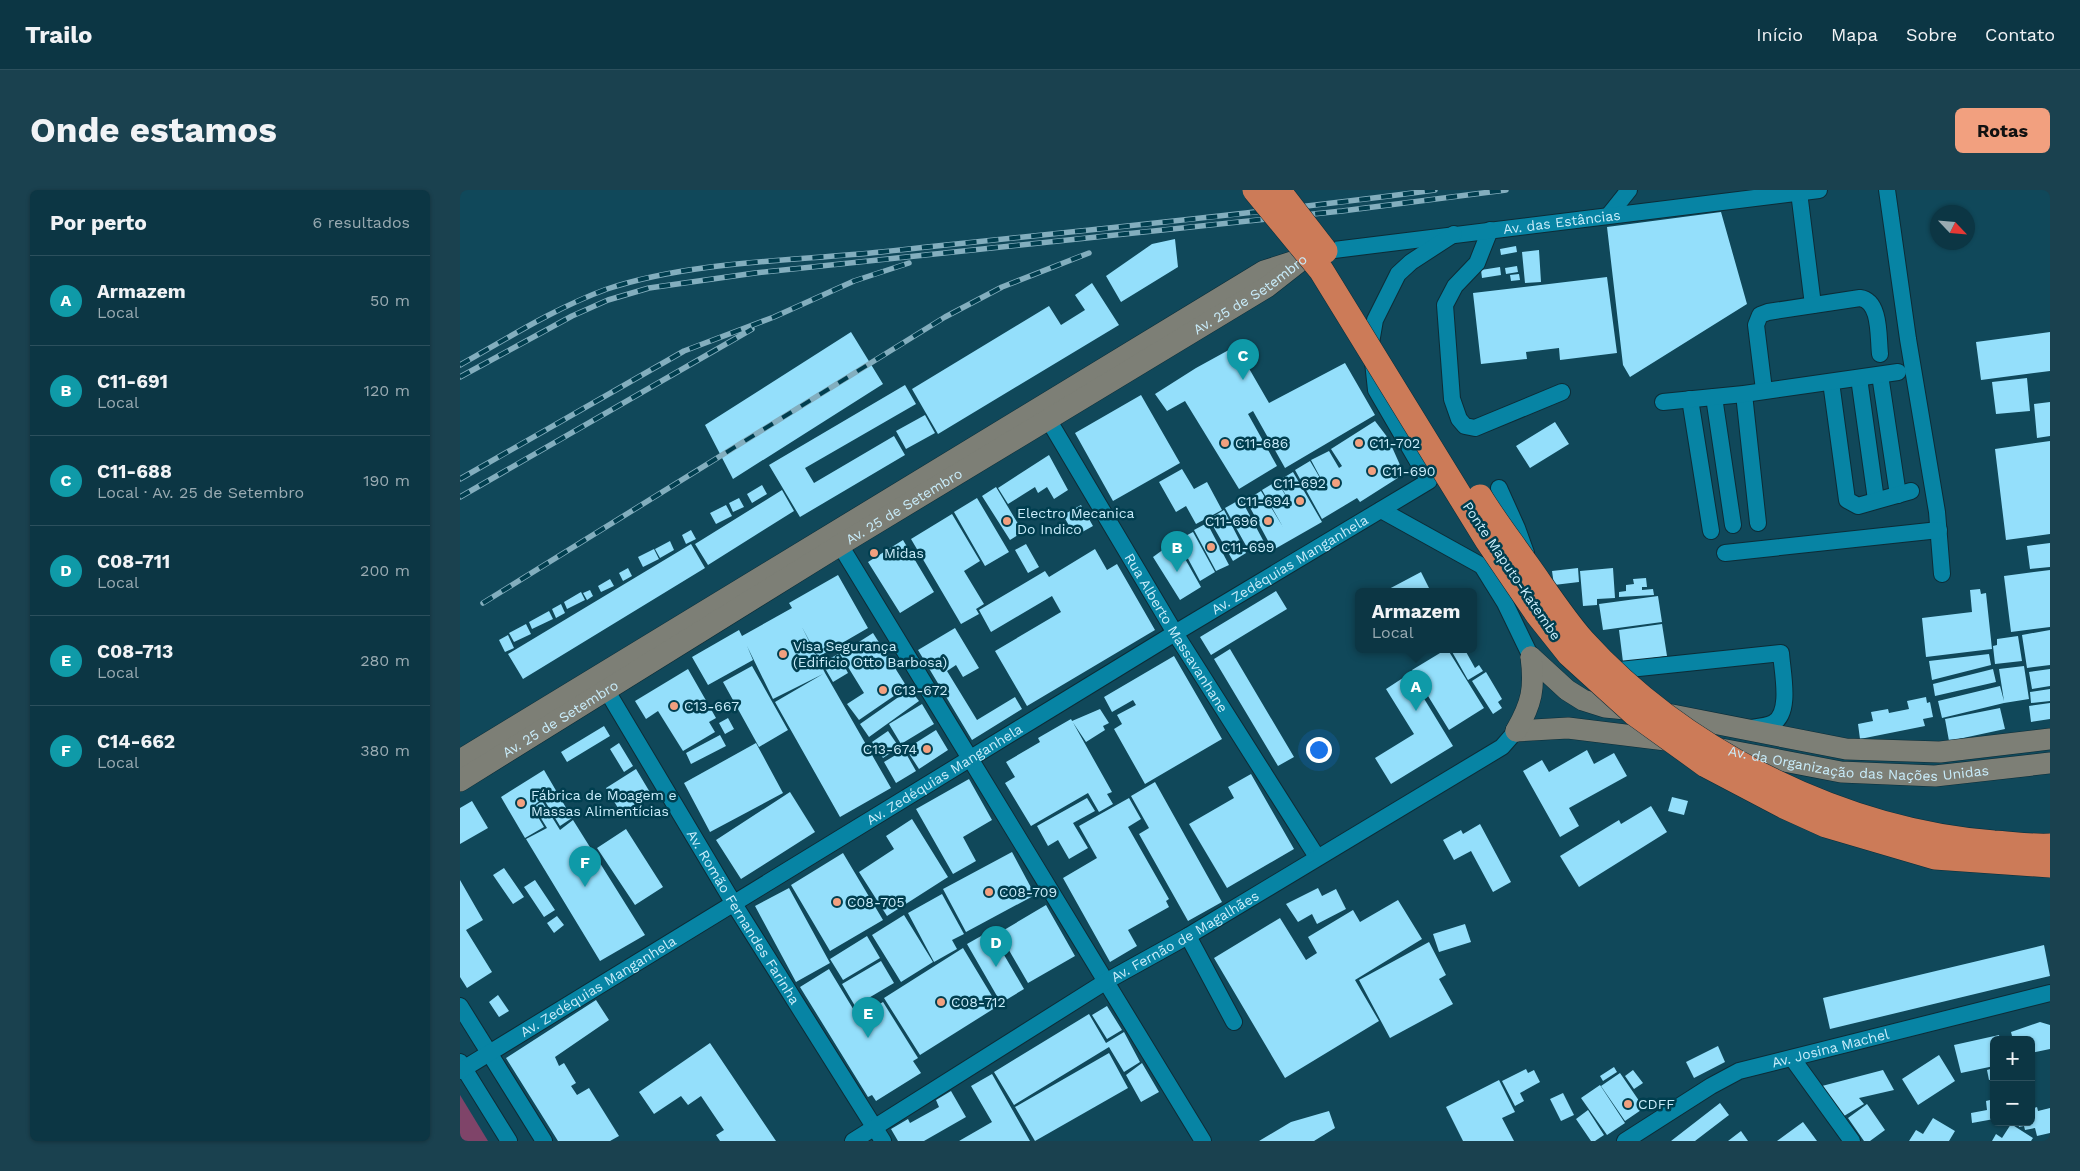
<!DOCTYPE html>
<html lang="pt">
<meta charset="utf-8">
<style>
body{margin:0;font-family:"Work Sans",sans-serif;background:#1a414f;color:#f1f3f6}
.controls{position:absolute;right:15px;bottom:15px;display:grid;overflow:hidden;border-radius:8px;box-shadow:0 1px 4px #0004}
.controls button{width:45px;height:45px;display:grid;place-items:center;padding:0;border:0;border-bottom:1px solid #2c505d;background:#0c3644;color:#f1f3f6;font:25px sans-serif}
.compass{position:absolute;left:1470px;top:15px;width:45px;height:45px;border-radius:50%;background:#0c3644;box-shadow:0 1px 4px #0004;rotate:116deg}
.you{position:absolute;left:858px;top:559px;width:18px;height:18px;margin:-12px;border:4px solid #fff;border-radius:50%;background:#1a73e8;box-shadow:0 0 0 8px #1a73e833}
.badge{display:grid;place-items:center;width:32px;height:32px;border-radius:50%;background:#f2a07f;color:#fff;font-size:16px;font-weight:700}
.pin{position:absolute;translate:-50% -41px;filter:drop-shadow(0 1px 2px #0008)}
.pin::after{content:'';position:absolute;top:26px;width:18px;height:15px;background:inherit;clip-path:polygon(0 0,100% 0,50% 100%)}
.popup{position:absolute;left:895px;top:398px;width:122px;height:65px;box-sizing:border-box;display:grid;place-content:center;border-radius:8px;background:#0c3644;filter:drop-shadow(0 1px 4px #0005);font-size:16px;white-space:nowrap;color:#9aabb2}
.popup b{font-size:19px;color:#f1f3f6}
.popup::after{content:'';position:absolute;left:50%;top:100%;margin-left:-10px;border:10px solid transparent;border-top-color:#0c3644}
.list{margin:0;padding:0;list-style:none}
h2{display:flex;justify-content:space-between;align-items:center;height:65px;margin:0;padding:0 20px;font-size:21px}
h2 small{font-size:16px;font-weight:400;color:#9aabb2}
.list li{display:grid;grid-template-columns:32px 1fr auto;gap:15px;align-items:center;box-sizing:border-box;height:90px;padding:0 20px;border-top:1px solid #2c505d}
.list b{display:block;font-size:19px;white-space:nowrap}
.list p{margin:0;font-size:16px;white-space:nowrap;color:#9aabb2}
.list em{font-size:16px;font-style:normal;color:#9aabb2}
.map{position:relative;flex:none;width:1590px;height:951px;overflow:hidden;border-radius:8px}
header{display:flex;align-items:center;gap:30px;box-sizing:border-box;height:70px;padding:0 25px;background:#0c3644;border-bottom:1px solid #2c505d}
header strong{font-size:24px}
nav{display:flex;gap:28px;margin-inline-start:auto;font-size:18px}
.intro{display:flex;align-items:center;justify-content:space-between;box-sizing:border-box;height:120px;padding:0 30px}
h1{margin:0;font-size:35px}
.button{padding:12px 22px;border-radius:8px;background:#f2a07f;color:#111;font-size:18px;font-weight:700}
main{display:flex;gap:30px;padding:0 30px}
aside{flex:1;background:#0c3644;border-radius:8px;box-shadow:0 1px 4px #0004}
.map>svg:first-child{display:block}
.green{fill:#7f4469}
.building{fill:#94dffb}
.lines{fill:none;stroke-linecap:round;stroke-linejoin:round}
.minor-casing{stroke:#0c2c37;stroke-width:18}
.major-casing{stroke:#0c2c37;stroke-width:22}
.minor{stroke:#0784a4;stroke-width:16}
.major{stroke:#7d7f76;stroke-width:21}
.rail-casing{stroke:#83aebe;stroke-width:5.5}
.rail{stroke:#003e4f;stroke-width:4;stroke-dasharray:11;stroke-linecap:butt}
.highway-bridge-casing{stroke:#0c2c37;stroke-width:26;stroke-linecap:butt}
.highway-bridge{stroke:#cc7b58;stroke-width:25}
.poi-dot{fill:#f2a07f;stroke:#003e4f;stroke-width:2}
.labels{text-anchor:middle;stroke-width:5;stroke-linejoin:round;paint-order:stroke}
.street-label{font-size:14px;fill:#c9edfb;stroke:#003e4f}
.poi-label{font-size:14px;fill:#c9edfb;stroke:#003e4f;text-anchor:start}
</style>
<header>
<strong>Trailo</strong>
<nav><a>Início</a><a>Mapa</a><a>Sobre</a><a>Contato</a></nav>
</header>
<div class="intro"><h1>Onde estamos</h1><a class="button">Rotas</a></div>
<main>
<aside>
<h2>Por perto<small>6 resultados</small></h2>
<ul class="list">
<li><span class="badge" style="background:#0f9aa8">A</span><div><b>Armazem</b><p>Local</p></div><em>50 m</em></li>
<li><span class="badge" style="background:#0f9aa8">B</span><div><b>C11-691</b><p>Local</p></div><em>120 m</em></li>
<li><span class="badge" style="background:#0f9aa8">C</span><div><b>C11-688</b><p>Local · Av. 25 de Setembro</p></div><em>190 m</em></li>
<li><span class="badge" style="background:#0f9aa8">D</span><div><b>C08-711</b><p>Local</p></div><em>200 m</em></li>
<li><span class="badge" style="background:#0f9aa8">E</span><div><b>C08-713</b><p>Local</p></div><em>280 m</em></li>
<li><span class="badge" style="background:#0f9aa8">F</span><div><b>C14-662</b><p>Local</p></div><em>380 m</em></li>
</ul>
</aside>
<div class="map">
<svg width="1590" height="951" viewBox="0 0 1590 951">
<rect width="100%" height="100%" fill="#10485a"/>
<path class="green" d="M0,905L28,951H0Z"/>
<path class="building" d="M1261,22L1287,114L1170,187L1163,175L1147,37Z
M715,49L718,77L661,112L646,86L692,54Z
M1056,56L1057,62L1041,65L1040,59Z
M1079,60L1081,92L1065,93L1062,62Z
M1057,76L1058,82L1046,84L1045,78Z
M1040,77L1041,85L1022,88L1021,80Z
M1059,84L1060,90L1051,91L1050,85Z
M1147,87L1157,163L1100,170L1099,158L1066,162L1067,169L1021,174L1013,103Z
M632,93L659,135L478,244L452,199L589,116L601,135L625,120L615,105Z
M391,142L423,194L273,289L245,235Z
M1590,142V181L1521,190L1516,152Z
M776,156L809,213L885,173L915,225L825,278L793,221L788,224L817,276L779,299L725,211L707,221L695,204L736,178Z
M1567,188L1570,221L1536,224L1532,192Z
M445,195L456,214L345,278L354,293L434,246L445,265L340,327L309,275Z
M681,205L720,273L653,311L615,243Z
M1590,212V246L1577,248L1574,214Z
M465,225L475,243L446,259L436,241Z
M915,231L928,248L944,284L900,312L897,308L862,329L835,280L850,271L867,300L851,270L869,261L879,278L882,276L871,259Z
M1095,232L1109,254L1070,278L1056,256Z
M1590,251V344L1546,350L1535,259Z
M589,265L608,300L594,309L587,297L578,303L575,297L548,314L538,298Z
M722,279L734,299L747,292L762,320L736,334L726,316L716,322L699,292Z
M833,282L862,332L813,360L786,310L801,301L823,337L802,300L817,291L830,313L818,291Z
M302,295L307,304L292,313L287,304Z
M536,297L563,342L550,350L522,306Z
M322,300L334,321L248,375L235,354Z
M279,308L284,317L273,322L269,313Z
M517,308L549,362L525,376L494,322Z
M781,309L804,352L789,361L765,318Z
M266,315L272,326L256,334L250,323Z
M621,315L633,336L615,346L603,325Z
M764,320L786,363L773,371L749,329Z
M492,324L520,371L504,381L524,414L516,419L519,424L501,434L451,349Z
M747,333L769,375L756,381L734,340Z
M231,340L236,349L226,354L222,345Z
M733,342L755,382L740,391L718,350Z
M443,350L474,402L440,423L408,372Z
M210,351L214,360L200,368L195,359Z
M715,351L741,397L720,410L693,367Z
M1590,353V377L1570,379L1567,356Z
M231,354L245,378L63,489L48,464Z
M566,354L579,377L568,383L555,360Z
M194,359L199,369L183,377L178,367Z
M635,359L647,380L657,374L695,440L567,516L535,461L601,422L592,406L531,442L519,420L585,381L589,387Z
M168,378L172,386L163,391L159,383Z
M1118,378L1119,392L1094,395L1092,381Z
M1153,378L1155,408L1137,409V415L1123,416L1120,381Z
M1590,380V437L1551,442L1544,386Z
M961,382L971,402H928L927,400Z
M378,385L408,438L358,467L342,437L365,483L431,598L380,627L315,512L363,484L313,509L287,456L293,470L248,495L232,467L279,440L282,446L332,418L329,413Z
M1186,388L1187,397H1182V400L1193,399L1194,405L1159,407V402L1166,401V395L1174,394L1173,389Z
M150,389L154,396L141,402L138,396Z
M1520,399L1521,404L1526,403L1532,459L1466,467L1462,428L1512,422L1510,400Z
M130,400L133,406L127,410L123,403Z
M816,401L827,419L751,465L740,447Z
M121,402L125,410L107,419L104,412Z
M1198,406L1202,432L1143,440L1139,414Z
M101,414L105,423L96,428L92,419Z
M89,421L93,429L72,439L69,432Z
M66,434L71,444L54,452L49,443Z
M1202,434L1207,466L1163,472L1159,440Z
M495,438L519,478L503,487L496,475L487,481L517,530L555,507L562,519L512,550L458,460Z
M1590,440V475L1567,478L1562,445Z
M413,443L447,497L399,530L387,514L404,503L380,464Z
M48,445L54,458L45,462L39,450Z
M1558,446L1562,471L1535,474L1533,456L1537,455V449Z
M770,459L834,567L818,576L754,469Z
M985,460H988L1024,518L989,540L952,480Z
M991,460H1005L1015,478L1019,475L1023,481L1008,490Z
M378,464L388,483L373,492L362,473Z
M1529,464L1531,475L1472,490L1469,471Z
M714,466L762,549L685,594L654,539L662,534L657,525L676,515L673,510L652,522L644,507Z
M292,476L328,540L299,557L263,492Z
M1564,476L1569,509L1544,513L1482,528L1478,511L1540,496L1544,511L1539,479Z
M228,479L256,528L249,532L255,542L223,561L198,521L186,529L175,511Z
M1533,479L1536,492L1475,506L1473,494Z
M1590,479V496L1572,499L1569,482Z
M1026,482L1042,509L1038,512L1042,518L1033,524L1012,491Z
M949,484L993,556L931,594L915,568L954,544L926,499Z
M450,499L459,511L409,547L400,534Z
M1590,499V511L1571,513L1570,502Z
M1466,507L1467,513L1470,512L1473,527L1463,529L1465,536L1400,549L1398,534L1413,531L1411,522L1428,519L1429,523L1449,519L1447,511Z
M1590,513V529L1571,532L1569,516Z
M462,514L474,534L441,554L429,534Z
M1540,518L1545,539L1489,551L1485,529Z
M640,519L649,533L643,536L645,540L626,552L612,531Z
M268,528L274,539L265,544L259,533Z
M611,529L652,602L647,604L653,614L639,622L628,603L571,636L545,593L555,587L546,572L580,552L578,548Z
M144,536L150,546L107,572L101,562Z
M476,540L488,560L459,579L446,559Z
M428,541L439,557L423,568L412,552Z
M260,545L266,556L231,574L226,563Z
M159,553L173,576L164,582L150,559Z
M296,553L323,603L250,642L224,593Z
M444,560L456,581L436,593L424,572Z
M1127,560L1134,574L1154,563L1167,586L1109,618L1119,636L1100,647L1063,581L1082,570L1089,582Z
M176,579L191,604L161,623L146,598Z
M84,580L112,628L100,636L83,608L72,617L84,637L65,648L41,607Z
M791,584L834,659L767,698L729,634L774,608L768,597Z
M509,589L532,630L503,647L516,671L493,684L456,619Z
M695,592L762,712L728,731L679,644L689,638L671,606Z
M330,602L355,642L281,689L256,650Z
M1212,607L1228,611L1224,625L1208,621Z
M627,608L635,621L613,633L628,658L609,669L598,650L588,656L577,636Z
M669,608L681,629L668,637L709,709L706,711L709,717L668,740L677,756L650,772L603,688L637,668L619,636Z
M12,611L28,638L0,654V618Z
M82,611L100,640L113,630L185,745L140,771L66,649L87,638L74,617Z
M1191,616L1207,642L1119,697L1100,666L1159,630L1161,634Z
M452,629L488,687L427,726L399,682L434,659L426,646Z
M1020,634L1051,692L1033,702L1011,661L994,670L983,650L1001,640L1003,644Z
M166,639L203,697L175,715L137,658Z
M552,662L575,705L506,742L483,699Z
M383,663L423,730L370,761L331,695Z
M44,678L64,707L53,714L33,685Z
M0,690L23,730L6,740L32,782L7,798L0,787Z
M75,690L95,720L84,727L64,697Z
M329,698L370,773L336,792L295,716Z
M858,698L862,706L876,699L886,719L857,734L852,724L838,732L826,714Z
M482,704L504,744L492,750L497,759L474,772L448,723Z
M938,710L962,749L895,790L919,831L825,888L754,768L820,728L846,770L857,763L848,747L893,720L900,732Z
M586,715L615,766L568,793L539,743Z
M444,725L473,772L441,792L412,745Z
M97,726L104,735L94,743L87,733Z
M1005,734L1011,752L979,762L973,744Z
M530,741L564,799L541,813L507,754Z
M407,746L420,768L383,790L370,769Z
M969,752L986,785L979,789L993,814L930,848L899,790Z
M1584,755L1590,786L1370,839L1363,808Z
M503,758L538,816L460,865L424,808Z
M421,771L434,793L395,816L382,794Z
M369,779L398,827L423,812L458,868L453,871L461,883L416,911L412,905L408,907L340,797Z
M38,805L49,821L39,827L29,812Z
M136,810L149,830L95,867L99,876L104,873L116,893L111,896L117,905L129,898L159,946L150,951H98L46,868Z
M647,816L662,840L647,849L632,825Z
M629,824L646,853L664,842L680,872L664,882L649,857L554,915L534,882Z
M1580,832L1590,835V859L1571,863V850H1553L1551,842Z
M1539,845L1540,850H1534V876L1501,883L1494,855Z
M250,853L316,951H260L256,945L264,940L241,906L228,915L221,906L194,924L179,902Z
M1258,856L1265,872L1234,888L1226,872Z
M649,863L668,898L575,951L555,917Z
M1479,865L1495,891L1458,915L1442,889Z
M682,873L699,902L681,912L666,885Z
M1154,877L1157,882L1143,891L1140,886Z
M1534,878V889L1529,890L1527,880Z
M1066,879L1068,883L1074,880L1080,892L1060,903L1064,911L1055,916L1042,891Z
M1173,880L1183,893L1174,899L1165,886Z
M1423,880L1434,900L1399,908L1404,914L1384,926L1362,896Z
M1160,883L1184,918L1165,931L1141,896Z
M532,884L570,951H499L532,932L511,896Z
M1039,890L1055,922L1042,928L1054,951H1003L986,917Z
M1140,895L1165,933L1147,945L1121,908Z
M491,901L506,927L464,951H438L431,939L448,929L450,933L479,917L476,910Z
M1103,903L1114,925L1101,931L1090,909Z
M1534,909V929L1512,933L1511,923L1527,920L1526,911Z
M1260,913L1269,925L1235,951H1211Z
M1407,914L1425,940L1410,951H1404L1388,928Z
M1577,917L1578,921L1590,918V943L1577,946L1575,938L1565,940L1564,936L1559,937L1558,932H1571V919Z
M1128,920L1144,945L1135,951H1131L1116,929Z
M869,921L875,938L854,951H799L831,932Z
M1473,928L1495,941L1489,951H1449L1456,940L1463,944Z
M1343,932L1357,951H1317Z
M1551,934L1573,948L1571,951H1532L1536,944L1542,948Z
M1281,941L1288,951H1268Z"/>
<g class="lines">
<defs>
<g id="minor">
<path d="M1427,0L1448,149L1477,322L1482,384"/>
<path d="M1339,2L1353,115"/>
<path d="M1149,25L1169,0"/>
<path d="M1030,40L1017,73L995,96L985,115L992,209L999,229L1005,236L1015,238L1102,202"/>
<path id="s1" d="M856,64L866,61L1359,0"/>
<path d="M1420,185L1438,305"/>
<path d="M1399,188L1416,310"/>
<path d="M1371,192L1387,310L1398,316L1451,301"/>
<path d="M1304,200L1296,135L1300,125L1308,122L1400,108C1421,111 1418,147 1420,164"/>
<path d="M1284,204L1298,333"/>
<path d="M1254,207L1273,335"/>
<path d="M1230,209L1251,341"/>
<path d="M1203,212L1284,204L1438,182"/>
<path id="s2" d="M582,219L715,443L857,667"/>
<path d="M1039,298L1057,338L1066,363"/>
<path d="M921,320L1022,376L1045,413L1071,467"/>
<path d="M380,355L743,951"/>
<path d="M1265,363L1479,340"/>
<path d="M1147,479L1150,481L1321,463C1322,481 1332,523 1313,533C1307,536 1297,537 1290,538"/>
<path id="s3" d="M147,501L274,714L423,951"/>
<path d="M728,746L774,832"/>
<path d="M0,816L84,951"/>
<path d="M1332,868L1392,951"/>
<path d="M0,872L49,951"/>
<path id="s4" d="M0,881L715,443L969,291L916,200L911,153L915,130L938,84L951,72L994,44"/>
<path id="s5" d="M393,951L645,792L728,746L1042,557L1056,541"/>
<path id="s6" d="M1165,951L1251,896L1279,881L1590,803"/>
</g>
<g id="major">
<path d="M1071,467L1107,500L1123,510L1145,517L1197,522L1386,559L1480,562L1590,549"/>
<path d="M1056,541L1108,538L1214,551"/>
<path d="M1056,541C1072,513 1075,498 1071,467"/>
<path id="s7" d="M1261,559L1381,582L1475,586L1590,573"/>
<path d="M0,570L804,81L832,72"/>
<path id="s8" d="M0,591L380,355L807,97L844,68"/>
</g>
</defs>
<use href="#minor" class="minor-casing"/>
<use href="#major" class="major-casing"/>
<use href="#minor" class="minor"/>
<use href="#major" class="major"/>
<defs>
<path id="rail" d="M0,175C48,148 95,118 147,99C231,71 333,71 421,62C605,42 790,25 975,0
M0,187L112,126L148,110L189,98L295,83L882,21L1046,0
M0,289L224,161L314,127L394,91L449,73
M0,307L292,139
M23,413L485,127L542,97L629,63"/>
</defs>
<use href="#rail" class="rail-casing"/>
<use href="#rail" class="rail"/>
<defs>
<path id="highway-bridge" d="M795,0L861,80L1027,350L1078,425L1109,464L1174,523L1246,575L1324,616L1366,635L1475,667L1590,675
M818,0L865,61
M1020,307C1034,330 1051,352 1067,375C1085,400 1102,427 1123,451C1225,563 1383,641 1534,653C1552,654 1571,657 1590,656"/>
</defs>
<use href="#highway-bridge" class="highway-bridge-casing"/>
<use href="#highway-bridge" class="highway-bridge"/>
</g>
<g class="poi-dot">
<circle cx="765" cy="253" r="5"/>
<circle cx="899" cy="253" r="5"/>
<circle cx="912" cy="281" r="5"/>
<circle cx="876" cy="293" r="5"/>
<circle cx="840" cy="311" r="5"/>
<circle cx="547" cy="331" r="5"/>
<circle cx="808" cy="331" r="5"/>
<circle cx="751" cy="357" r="5"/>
<circle cx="414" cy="363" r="5"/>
<circle cx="323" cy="464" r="5"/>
<circle cx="423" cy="500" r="5"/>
<circle cx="214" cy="516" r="5"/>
<circle cx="467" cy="559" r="5"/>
<circle cx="61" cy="613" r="5"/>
<circle cx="529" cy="702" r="5"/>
<circle cx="377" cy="712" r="5"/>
<circle cx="481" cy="812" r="5"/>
<circle cx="1168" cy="914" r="5"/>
</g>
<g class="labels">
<g class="street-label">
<text dy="5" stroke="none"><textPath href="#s1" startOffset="248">Av. das Estâncias</textPath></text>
<text dy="5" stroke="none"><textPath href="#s8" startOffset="928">Av. 25 de Setembro</textPath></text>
<text dy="5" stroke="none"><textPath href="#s8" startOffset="522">Av. 25 de Setembro</textPath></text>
<text dy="5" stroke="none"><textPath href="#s4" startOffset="972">Av. Zedéquias Manganhela</textPath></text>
<text transform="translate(1052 381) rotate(56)" y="5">Ponte Maputo-Katembe</text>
<text dy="5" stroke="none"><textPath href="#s2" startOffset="261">Rua Alberto Massavanhane</textPath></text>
<text dy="5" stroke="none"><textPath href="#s8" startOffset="118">Av. 25 de Setembro</textPath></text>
<text dy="5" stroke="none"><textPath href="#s7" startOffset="139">Av. da Organização das Nações Unidas</textPath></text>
<text dy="5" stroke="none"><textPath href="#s4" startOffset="568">Av. Zedéquias Manganhela</textPath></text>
<text dy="5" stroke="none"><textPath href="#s3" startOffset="264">Av. Romão Fernandes Farinha</textPath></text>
<text dy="5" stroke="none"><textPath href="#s5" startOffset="390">Av. Fernão de Magalhães</textPath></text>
<text dy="5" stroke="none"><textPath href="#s4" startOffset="162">Av. Zedéquias Manganhela</textPath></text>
<text dy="5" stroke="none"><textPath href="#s6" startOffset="228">Av. Josina Machel</textPath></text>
</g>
<g class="poi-label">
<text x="775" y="258">C11-686</text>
<text x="909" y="258">C11-702</text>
<text x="922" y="286">C11-690</text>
<text x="866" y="298" text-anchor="end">C11-692</text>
<text x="830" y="316" text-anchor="end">C11-694</text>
<text x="557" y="328">Electro Mecanica<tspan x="557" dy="16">Do Indico</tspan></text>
<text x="798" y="336" text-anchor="end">C11-696</text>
<text x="761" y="362">C11-699</text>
<text x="424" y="368">Midas</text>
<text x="333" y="461">Visa Segurança<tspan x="333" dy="16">(Edificio Otto Barbosa)</tspan></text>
<text x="433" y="505">C13-672</text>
<text x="224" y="521">C13-667</text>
<text x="457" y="564" text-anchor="end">C13-674</text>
<text x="71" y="610">Fábrica de Moagem e<tspan x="71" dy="16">Massas Alimentícias</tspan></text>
<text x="539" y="707">C08-709</text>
<text x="387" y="717">C08-705</text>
<text x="491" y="817">C08-712</text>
<text x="1178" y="919">CDFF</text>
</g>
</g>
</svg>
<div class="controls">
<button>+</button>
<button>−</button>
</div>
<svg class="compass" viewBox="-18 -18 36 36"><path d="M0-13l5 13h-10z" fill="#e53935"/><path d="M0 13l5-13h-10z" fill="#9aabb2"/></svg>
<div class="you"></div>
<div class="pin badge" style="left:956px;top:521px;background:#0f9aa8">A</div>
<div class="popup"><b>Armazem</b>Local</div>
<div class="pin badge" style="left:717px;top:382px;background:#0f9aa8">B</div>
<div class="pin badge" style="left:783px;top:190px;background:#0f9aa8">C</div>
<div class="pin badge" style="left:536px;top:777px;background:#0f9aa8">D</div>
<div class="pin badge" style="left:408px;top:848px;background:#0f9aa8">E</div>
<div class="pin badge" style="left:125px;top:697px;background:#0f9aa8">F</div>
</div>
</main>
